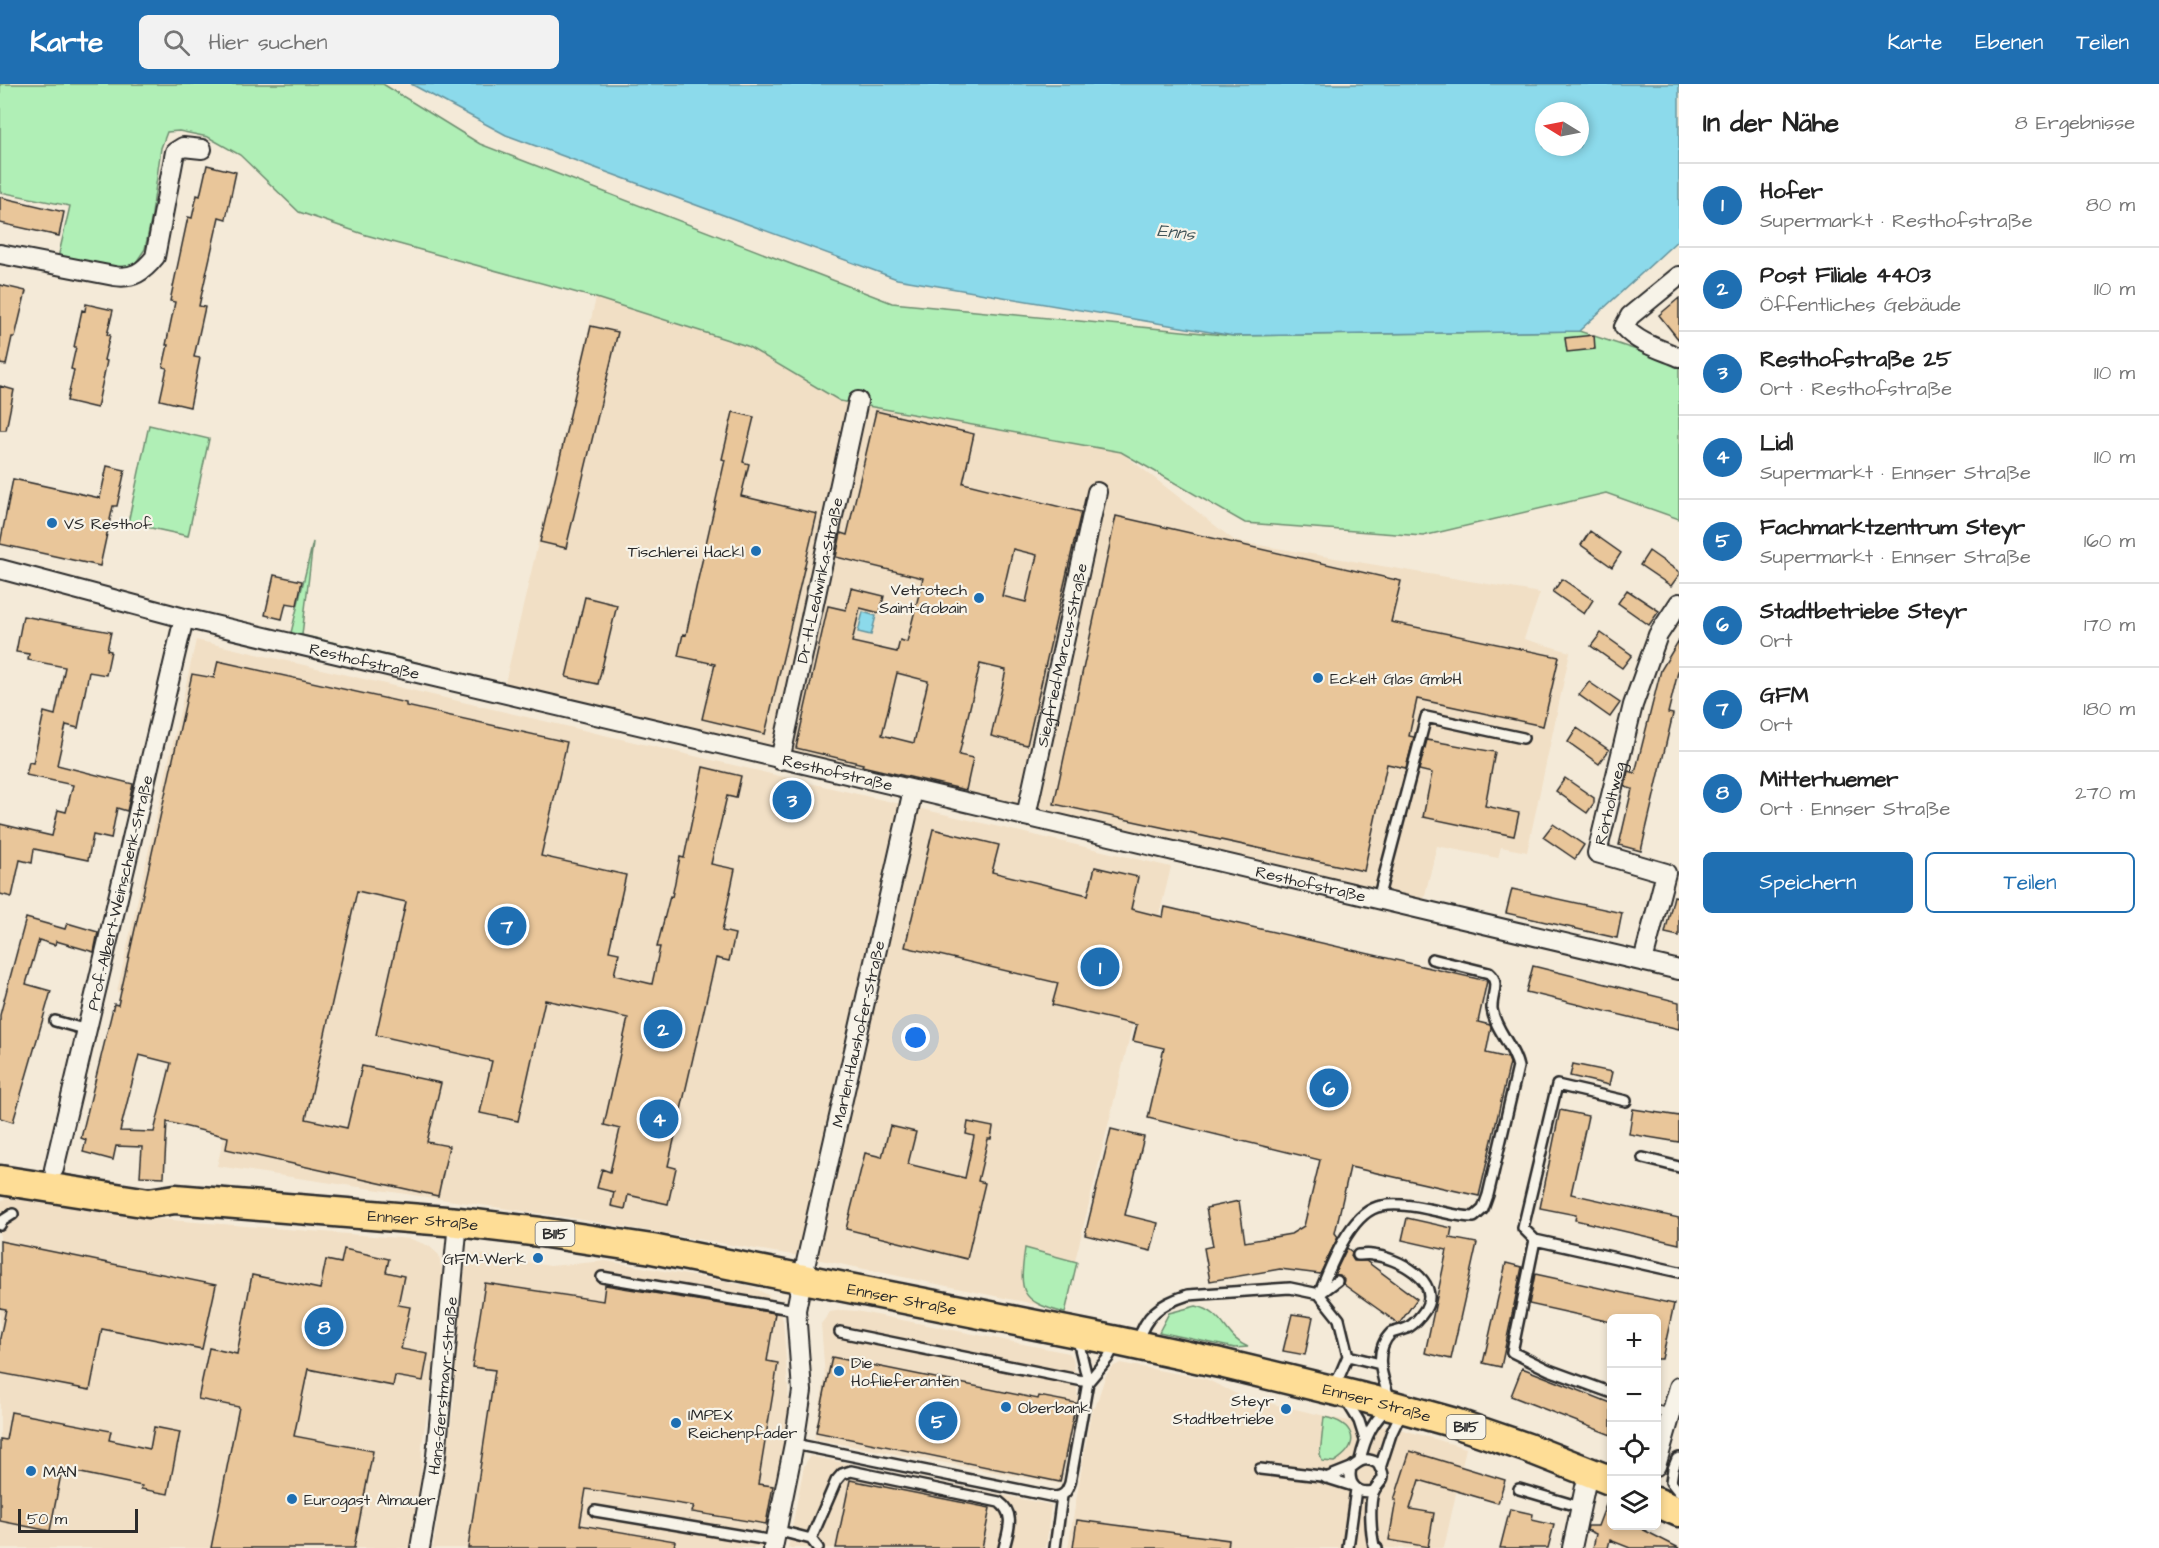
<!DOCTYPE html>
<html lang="de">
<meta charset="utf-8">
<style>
body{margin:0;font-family:"Architects Daughter",sans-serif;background:#f2f2f2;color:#222}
.controls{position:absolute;right:18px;bottom:18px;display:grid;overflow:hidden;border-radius:9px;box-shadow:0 3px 9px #0003}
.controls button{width:54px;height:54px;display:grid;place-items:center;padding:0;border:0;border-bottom:2px solid #e0e0e0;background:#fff;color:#222;font:30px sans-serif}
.compass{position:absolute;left:1535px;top:18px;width:54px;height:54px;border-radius:50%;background:#fff;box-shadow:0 3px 9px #0003;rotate:280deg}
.scale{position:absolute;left:18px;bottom:15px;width:120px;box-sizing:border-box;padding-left:6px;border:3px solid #2b2b2b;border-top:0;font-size:16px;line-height:21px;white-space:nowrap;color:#2b2b2b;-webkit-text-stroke:4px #f7f3e8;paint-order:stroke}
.you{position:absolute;left:916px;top:954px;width:21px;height:21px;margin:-15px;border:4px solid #fff;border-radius:50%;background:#1a73e8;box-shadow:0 0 0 9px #1a73e833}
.badge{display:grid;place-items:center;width:39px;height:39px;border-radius:50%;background:#1f6fb2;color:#fff;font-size:20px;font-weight:700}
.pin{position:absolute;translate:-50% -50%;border:3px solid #fff;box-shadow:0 2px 6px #0006}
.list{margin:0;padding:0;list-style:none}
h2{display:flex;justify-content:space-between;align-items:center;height:78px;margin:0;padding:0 24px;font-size:26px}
h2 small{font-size:20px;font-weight:400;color:#767676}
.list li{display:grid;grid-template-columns:39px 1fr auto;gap:18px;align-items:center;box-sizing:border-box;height:84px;padding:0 24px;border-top:2px solid #e0e0e0}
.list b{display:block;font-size:22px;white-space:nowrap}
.list p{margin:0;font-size:20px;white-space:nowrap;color:#767676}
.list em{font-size:20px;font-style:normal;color:#767676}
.actions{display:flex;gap:12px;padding:18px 24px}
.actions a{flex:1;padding:14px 0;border:2px solid #1f6fb2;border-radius:9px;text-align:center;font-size:21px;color:#1f6fb2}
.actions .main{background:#1f6fb2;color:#fff}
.icon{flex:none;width:33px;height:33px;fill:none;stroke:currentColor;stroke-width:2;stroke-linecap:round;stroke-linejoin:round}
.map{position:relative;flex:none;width:1679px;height:1464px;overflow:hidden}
header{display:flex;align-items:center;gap:36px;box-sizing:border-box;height:84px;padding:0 30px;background:#1f6fb2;color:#fff}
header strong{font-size:28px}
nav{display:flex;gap:33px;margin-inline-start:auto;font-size:21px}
.search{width:420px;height:54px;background:#f2f2f2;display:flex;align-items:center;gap:15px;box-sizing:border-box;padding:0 21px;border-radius:9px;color:#767676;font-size:22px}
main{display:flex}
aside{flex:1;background:#fff}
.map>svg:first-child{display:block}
.built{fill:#f1dfc5}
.green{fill:#b0efb6;stroke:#6e8d70;stroke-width:1.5}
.water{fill:#8cdaeb;stroke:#65949e;stroke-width:1.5;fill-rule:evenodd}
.building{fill:#e9c69a;stroke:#2b2b2b;stroke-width:1.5;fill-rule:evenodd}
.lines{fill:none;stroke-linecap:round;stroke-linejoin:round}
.service-casing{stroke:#2b2b2b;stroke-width:14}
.minor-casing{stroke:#2b2b2b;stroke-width:22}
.primary-casing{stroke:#2b2b2b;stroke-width:33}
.service{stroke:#f7f3e8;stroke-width:9}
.minor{stroke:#f7f3e8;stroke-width:18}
.primary{stroke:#fedd96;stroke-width:28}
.poi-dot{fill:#1f6fb2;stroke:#f7f3e8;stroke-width:2}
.labels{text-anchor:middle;stroke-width:4.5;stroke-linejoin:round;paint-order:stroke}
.shield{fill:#f7f3e8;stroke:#686764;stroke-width:1.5}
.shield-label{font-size:15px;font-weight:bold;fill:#2b2b2b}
.poi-label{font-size:16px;fill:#2b2b2b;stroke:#f7f3e8;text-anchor:start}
.street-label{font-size:16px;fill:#2b2b2b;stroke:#f7f3e8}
.water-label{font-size:18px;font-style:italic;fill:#43575b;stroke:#f7f3e8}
</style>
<header>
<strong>Karte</strong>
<div class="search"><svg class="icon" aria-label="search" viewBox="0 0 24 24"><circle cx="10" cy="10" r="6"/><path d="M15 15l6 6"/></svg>Hier suchen</div>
<nav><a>Karte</a><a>Ebenen</a><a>Teilen</a></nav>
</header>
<main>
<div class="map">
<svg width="1679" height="1464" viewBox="0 0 1679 1464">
<rect width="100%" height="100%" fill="#f4ead8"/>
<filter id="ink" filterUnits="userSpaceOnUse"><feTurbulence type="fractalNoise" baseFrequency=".0167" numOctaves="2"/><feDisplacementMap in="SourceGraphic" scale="12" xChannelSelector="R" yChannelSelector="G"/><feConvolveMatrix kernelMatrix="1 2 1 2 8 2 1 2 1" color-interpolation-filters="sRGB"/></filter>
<g filter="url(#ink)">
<path class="built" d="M596,214L747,262L840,317L1121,368L1235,457L1540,509L1524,555L1570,568L1527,768L1501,763L1498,774L1437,762L1423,819L504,603Z
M196,556L1171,783L1063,1226L816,1175L577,1135L217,1082L251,938L117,908Z
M11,1112L158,1135L411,1155L429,1162L439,1171L443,1196L440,1246L422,1361L421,1403L411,1464H0V1117Z
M467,1168L550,1182L606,1177L750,1202L768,1211L775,1219L783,1236L790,1331L763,1464H433L454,1319L455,1273Z
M842,1226L856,1227L1069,1269L1073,1274L1078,1315L1061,1400L814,1355L825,1293L821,1240L830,1228Z
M1120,1279L1206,1295L1243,1313L1338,1335L1404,1346L1466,1364L1444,1464H1068L1092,1323L1095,1324L1105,1293L1111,1284Z
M810,1372L1051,1421L1046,1464H788L804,1382Z"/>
<path class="green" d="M0,0H383L480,60L892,219L1234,252L1579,247L1679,280V435L1606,409L1423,452L1245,439L1121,368L840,317L747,262L596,214L366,151L299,128L240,71L208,53L179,47L167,48L161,64L151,137L145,165L135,180L121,186L58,174L70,122L0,108Z
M149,341L209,355L188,452L128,439Z
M313,458L302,551L412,577L504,603L290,553Z
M1025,1164L1077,1178L1065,1229C1019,1217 1019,1208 1025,1164Z
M1196,1222C1225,1228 1224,1253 1248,1263L1235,1264L1159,1248L1169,1229Z
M1324,1333C1354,1339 1363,1360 1334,1378L1322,1377L1320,1371Z"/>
<path class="water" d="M411,0H1679V155L1579,247L1234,252L897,195L506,51ZM1544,27H1580V63H1544Z
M863,528L876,532L871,551L858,548Z"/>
<path class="building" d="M207,81L236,88L226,135L219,133L199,222L205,223L194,273L200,274L190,323L160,316L167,284L163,283L168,261H166L175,218L170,217L188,133L192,134L197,111L200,112Z
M0,113L64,128L59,152L0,139Z
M0,201L26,207L15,253H12L6,281L0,280Z
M1679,214V256L1659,231Z
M86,220L113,226L107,251H110L104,276L107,277L97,324L67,317L74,286L71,285L76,263H74L82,226L85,227Z
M591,242L618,248L566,464L540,458Z
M1594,251L1595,265L1567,268L1565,254Z
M0,302L14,306L6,346H0Z
M876,327L974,350L963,399L1081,428L1027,661L991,652L1006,586L980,580L959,671L973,674L966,706L862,682L863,680L796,664L828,522L846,526L851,504L884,512L880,529L860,524L852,558L897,568L900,556L907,558L923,494L836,473L841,449L847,451ZM1013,465L1037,471L1026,518L1002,512ZM897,589L928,597L914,659L882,651Z
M733,328L754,333L743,378L749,380L741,412L817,430L765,650L702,635L715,580L678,572L683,550L686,551L696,504L725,376L722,375Z
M107,382L125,386L117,422H113L100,482L0,460L13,395L100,414Z
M1116,432L1401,497L1391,538L1559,573L1543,642L1417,615L1409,652L1414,653L1406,684L1387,680L1364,787L1054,720Z
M1590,447L1621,469L1612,483L1581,461Z
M1649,467L1679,488V491L1671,502L1640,481Z
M274,491L302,497L297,521L286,519L282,535L265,531Z
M1562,495L1593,516L1584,530L1553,508Z
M1627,506L1659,527L1649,541L1618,519Z
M585,513L617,521L598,600L566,593Z
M23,532L111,548L107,566L111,567L106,591L89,588L78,644L66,641L57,681L133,700L127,727L117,724L111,755L93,751L88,776L34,765L32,779L20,776L12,813L0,810V740L52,752L58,726L66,728L73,701L26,691L29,678L33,679L44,628L55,631L65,583L28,576L29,570L16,568Z
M1601,549L1632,571L1622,584L1591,562Z
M1679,556V584L1668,629L1673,630L1641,767L1619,761L1632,705L1625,703L1628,687L1635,689L1661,586Z
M218,577L406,619V622L567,658L541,772L626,791L609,867L619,869L614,891L652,900L660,863H657L670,812L672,813L680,773L684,774L703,683L741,692L736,714L727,712L711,780L735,785L722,847L735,850L729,877L716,874L668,1082L676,1084L668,1120L628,1111L625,1125L611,1122L614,1108L597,1104L602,1085L610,1088L620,1045L604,1041L628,934L545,916L518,1037L480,1029L492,977L376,951L406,818L357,807L306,1035L347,1044L362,982L441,999L427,1058L449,1062L438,1112L226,1065L228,1053L167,1038L164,1093L140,1092L142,1063L116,1062L113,1076L83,1068L86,1056L81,1054L114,920L118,921L192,590L214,594ZM139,971L171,979L154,1048L120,1047Z
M1589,598L1620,619L1610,633L1579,611Z
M1577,644L1609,666L1599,680L1568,658Z
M1427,656L1495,668L1485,722L1519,729L1514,752L1423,733L1432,689L1419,686Z
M1565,694L1594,714V719L1587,729L1556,707Z
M1553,740L1584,761L1575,775L1543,753Z
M933,745L999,761L992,788L1088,811L1095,783L1138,793L1131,825L1163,833L1165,823L1487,897L1478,938L1490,941L1491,944L1486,969L1508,974L1510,979L1479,1112L1350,1083L1335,1149L1338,1153L1320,1190L1280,1185L1210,1197L1204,1164L1213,1162L1206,1124L1239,1117L1245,1158L1291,1150L1304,1142L1320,1076L1148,1034L1164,964L1133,957L1137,941L1052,921L1058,899L905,863Z
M1512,805L1622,829L1617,854L1506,829Z
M1674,812L1679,813V852L1665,849Z
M26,834L65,845L67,839L98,848L94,868L56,857L55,861L39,856L26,900L51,907L13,1038L0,1034V931Z
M1533,882L1679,918V945L1526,908Z
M1573,980L1612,988L1609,1001L1570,992Z
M1633,1025L1679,1032V1058L1629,1050Z
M1560,1026L1588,1032L1571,1110L1679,1134V1160L1575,1136L1576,1131L1540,1124Z
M968,1038L993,1043L991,1055H988L978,1097L985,1099L967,1175L846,1145L865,1069L882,1073L890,1042L916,1048L908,1080L965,1094L974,1052L966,1050Z
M1111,1045L1144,1053L1125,1131L1158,1139L1151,1167L1085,1151Z
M1407,1134L1452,1144L1450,1154L1477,1159L1451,1275L1425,1269L1447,1166L1402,1156Z
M0,1157L216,1201L202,1265L102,1245L90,1306L0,1289V1254L6,1225L0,1224Z
M1347,1164L1352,1168L1351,1172L1354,1177H1366L1417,1215L1399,1240L1343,1200L1344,1196L1340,1191H1334Z
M344,1165L389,1175L386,1188L404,1192L398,1221L410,1223L401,1265L428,1270L423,1297L395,1292L393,1302L308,1285L294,1352L373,1367L354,1464H211L239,1323L198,1315L209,1264L237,1270L252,1191L320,1205L326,1176L341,1179Z
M1506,1179L1522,1183L1501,1283L1483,1279Z
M1535,1190L1674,1220L1662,1275H1656V1234H1611V1238L1529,1220Z
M485,1199L603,1217L605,1201L775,1229L767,1277L778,1279L758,1400L773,1402L766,1440L692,1428L694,1422L586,1405L580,1441L675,1457L674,1464H468L495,1286L472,1283Z
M1292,1230L1313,1233L1305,1271L1283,1267Z
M832,1273L1038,1315L1039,1312L1076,1319L1060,1398L816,1348Z
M1522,1284L1611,1319V1351L1511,1312Z
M11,1328L111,1347L109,1356L150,1365L154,1343L180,1348L168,1410L141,1405L142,1402L62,1385L50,1447L0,1437V1355L6,1356Z
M1410,1367L1505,1396L1498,1419L1419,1396L1410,1425L1434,1429L1428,1463L1389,1456L1396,1416H1394Z
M850,1396L990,1424L982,1464H836Z
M1609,1413H1611V1442H1636L1679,1464H1630L1610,1456L1608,1464H1593L1596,1450L1587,1446L1588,1442H1598Z
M1510,1425L1533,1430L1532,1436L1554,1441L1548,1464H1500Z
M1077,1436L1229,1456L1228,1464H1073Z"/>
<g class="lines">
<defs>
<path id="service" d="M1378,815L1426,633L1523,654
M55,937L87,946
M1643,1074L1679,1083
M0,1141L2,1137L13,1130
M1535,1156L1523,1144L1557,1001L1626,1017
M1535,1156L1512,1268L1549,1286L1612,1309
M1535,1156L1679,1188
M1358,1171C1363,1171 1368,1170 1372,1171C1396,1173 1443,1196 1425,1226C1421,1232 1415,1239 1409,1243C1403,1246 1397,1247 1391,1249C1371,1269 1384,1299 1392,1321C1373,1335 1365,1354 1360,1376
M602,1193L796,1226
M1321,1209L1337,1197
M1319,1210C1330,1185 1350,1126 1382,1122C1396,1119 1414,1122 1428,1125C1444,1128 1458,1133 1474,1133L1483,1125L1488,1111L1518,983C1514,962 1495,946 1492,925C1491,911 1501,899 1489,889L1432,875
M840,1248L1088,1298
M1137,1259C1146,1230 1160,1220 1188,1211L1290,1204L1319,1210L1339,1235L1348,1272L1339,1293L1330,1299
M1348,1272L1380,1280
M1088,1298L1108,1274L1115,1261
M1346,1316L1359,1337L1365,1356
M1656,1327L1673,1330
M794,1360L1055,1413C1065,1412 1067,1407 1070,1399L1088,1298L1077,1252
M1679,1374L1677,1375L1673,1385L1671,1398L1679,1408
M1380,1384L1391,1350L1402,1327
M1260,1385L1321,1392L1353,1402
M1326,1394L1351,1384
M1519,1405L1580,1423
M1373,1407C1357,1411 1347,1399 1351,1384C1360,1376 1366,1373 1377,1379C1391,1397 1377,1397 1373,1409C1369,1422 1371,1449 1374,1462L1377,1464
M595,1427L774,1457
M776,1446L811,1455L818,1464
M811,1455L836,1397L842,1390L851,1387L999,1418C1016,1430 1008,1447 1004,1464
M1055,1464L1062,1412
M1348,1464L1356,1405"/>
<g id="minor">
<path d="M0,170L114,192C133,195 143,188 155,173L175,68L183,63L202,65"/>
<path d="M1679,192L1630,232L1624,243C1638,259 1660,265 1679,273"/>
<path id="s1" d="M0,485L184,534L1679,886"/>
<path id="s2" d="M780,676L858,317"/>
<path id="s3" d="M1026,732L1097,408"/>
<path id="s4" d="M1643,877L1666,789L1597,769L1633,621L1658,551L1679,519"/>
<path id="s5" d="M54,1085L184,534"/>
<path d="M1656,1382L1679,1303"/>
<path id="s6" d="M420,1464L436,1372L458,1138"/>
<path id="s7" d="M773,1464L794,1360L802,1307L796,1226L802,1196L913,706"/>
<path d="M1572,1464L1585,1403L1591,1389"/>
</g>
<g id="primary">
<path id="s8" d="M0,1096L149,1119L175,1115L458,1138L540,1148L652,1165L1117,1257L1220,1279L1369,1315L1455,1339L1528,1364L1612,1397"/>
<path d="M1656,1418L1679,1428"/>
</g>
</defs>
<use href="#service" class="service-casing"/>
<use href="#minor" class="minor-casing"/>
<use href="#primary" class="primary-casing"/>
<use href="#service" class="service"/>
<use href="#minor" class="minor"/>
<use href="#primary" class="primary"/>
</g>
</g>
<g class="poi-dot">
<circle cx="52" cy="439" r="6"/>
<circle cx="756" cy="467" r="6"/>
<circle cx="979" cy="514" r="6"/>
<circle cx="1318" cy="594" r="6"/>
<circle cx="538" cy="1174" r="6"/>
<circle cx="839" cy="1287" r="6"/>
<circle cx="1006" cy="1323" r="6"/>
<circle cx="1286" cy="1325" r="6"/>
<circle cx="676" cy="1339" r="6"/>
<circle cx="31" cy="1387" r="6"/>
<circle cx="292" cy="1415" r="6"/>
</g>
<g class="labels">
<g class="shield">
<rect x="535.5" y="1138" width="39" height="24" rx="4.5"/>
<rect x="1446.5" y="1331" width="39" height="24" rx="4.5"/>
</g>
<g class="shield-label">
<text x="555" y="1155">B115</text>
<text x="1466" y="1348">B115</text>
</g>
<g class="poi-label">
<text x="64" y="445">VS Resthof</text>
<text x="744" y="473" text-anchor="end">Tischlerei Hackl</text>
<text x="967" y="511" text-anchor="end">Vetrotech<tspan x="967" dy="18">Saint-Gobain</tspan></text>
<text x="1330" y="600">Eckelt Glas GmbH</text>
<text x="526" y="1180" text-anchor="end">GFM-Werk</text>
<text x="851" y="1284">Die<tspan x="851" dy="18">Hoflieferanten</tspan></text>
<text x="1274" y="1322" text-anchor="end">Steyr<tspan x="1274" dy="18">Stadtbetriebe</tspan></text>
<text x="1018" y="1329">Oberbank</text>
<text x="688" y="1336">IMPEX<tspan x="688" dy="18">Reichenpfader</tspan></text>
<text x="43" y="1393">MAN</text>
<text x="304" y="1421">Eurogast Almauer</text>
</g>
<g class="street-label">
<text dy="6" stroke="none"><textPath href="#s2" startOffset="184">Dr.-H-Ledwinka-Straße</textPath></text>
<text dy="6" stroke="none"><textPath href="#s3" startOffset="165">Siegfried-Marcus-Straße</textPath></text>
<text dy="6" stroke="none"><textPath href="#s1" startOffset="376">Resthofstraße</textPath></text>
<text dy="6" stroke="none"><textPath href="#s1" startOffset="862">Resthofstraße</textPath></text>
<text dy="6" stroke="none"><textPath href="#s4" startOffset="214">Rörholtweg</textPath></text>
<text dy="6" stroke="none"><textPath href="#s1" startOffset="1348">Resthofstraße</textPath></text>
<text dy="6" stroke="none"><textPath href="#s5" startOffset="284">Prof.-Albert-Weinschenk-Straße</textPath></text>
<text dy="6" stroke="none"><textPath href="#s7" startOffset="524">Marlen-Haushofer-Straße</textPath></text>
<text dy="6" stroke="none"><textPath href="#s8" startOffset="426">Ennser Straße</textPath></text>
<text dy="6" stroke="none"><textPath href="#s8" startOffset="912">Ennser Straße</textPath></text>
<text dy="6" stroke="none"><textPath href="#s6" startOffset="164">Hans-Gerstmayr-Straße</textPath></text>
<text dy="6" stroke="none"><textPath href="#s8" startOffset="1398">Ennser Straße</textPath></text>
</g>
<g class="water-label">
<text transform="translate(1176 148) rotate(7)" y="6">Enns</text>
</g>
</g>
</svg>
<div class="controls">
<button>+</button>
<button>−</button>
<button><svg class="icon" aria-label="locate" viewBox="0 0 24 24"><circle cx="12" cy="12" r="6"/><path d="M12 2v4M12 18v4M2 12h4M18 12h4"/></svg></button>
<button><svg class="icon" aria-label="layers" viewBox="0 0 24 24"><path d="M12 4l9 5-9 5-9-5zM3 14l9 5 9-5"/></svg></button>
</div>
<svg class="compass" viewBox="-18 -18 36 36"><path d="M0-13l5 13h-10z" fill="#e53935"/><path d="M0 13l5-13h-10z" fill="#767676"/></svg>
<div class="scale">50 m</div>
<div class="you"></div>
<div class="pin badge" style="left:1100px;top:883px">1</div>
<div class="pin badge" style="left:663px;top:945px">2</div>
<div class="pin badge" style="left:792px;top:716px">3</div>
<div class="pin badge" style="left:659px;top:1035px">4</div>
<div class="pin badge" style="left:938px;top:1337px">5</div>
<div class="pin badge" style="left:1329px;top:1004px">6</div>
<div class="pin badge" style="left:507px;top:842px">7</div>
<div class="pin badge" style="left:324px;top:1243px">8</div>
</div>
<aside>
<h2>In der Nähe<small>8 Ergebnisse</small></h2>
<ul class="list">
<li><span class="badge">1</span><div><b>Hofer</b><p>Supermarkt · Resthofstraße</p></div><em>80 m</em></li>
<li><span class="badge">2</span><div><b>Post Filiale 4403</b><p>Öffentliches Gebäude</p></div><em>110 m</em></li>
<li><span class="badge">3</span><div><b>Resthofstraße 25</b><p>Ort · Resthofstraße</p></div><em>110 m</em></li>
<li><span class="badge">4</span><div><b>Lidl</b><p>Supermarkt · Ennser Straße</p></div><em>110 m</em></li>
<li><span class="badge">5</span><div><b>Fachmarktzentrum Steyr</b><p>Supermarkt · Ennser Straße</p></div><em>160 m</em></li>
<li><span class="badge">6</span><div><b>Stadtbetriebe Steyr</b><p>Ort</p></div><em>170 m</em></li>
<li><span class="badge">7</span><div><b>GFM</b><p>Ort</p></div><em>180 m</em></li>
<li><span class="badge">8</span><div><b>Mitterhuemer</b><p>Ort · Ennser Straße</p></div><em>270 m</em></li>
</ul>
<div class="actions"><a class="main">Speichern</a><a>Teilen</a></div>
</aside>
</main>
